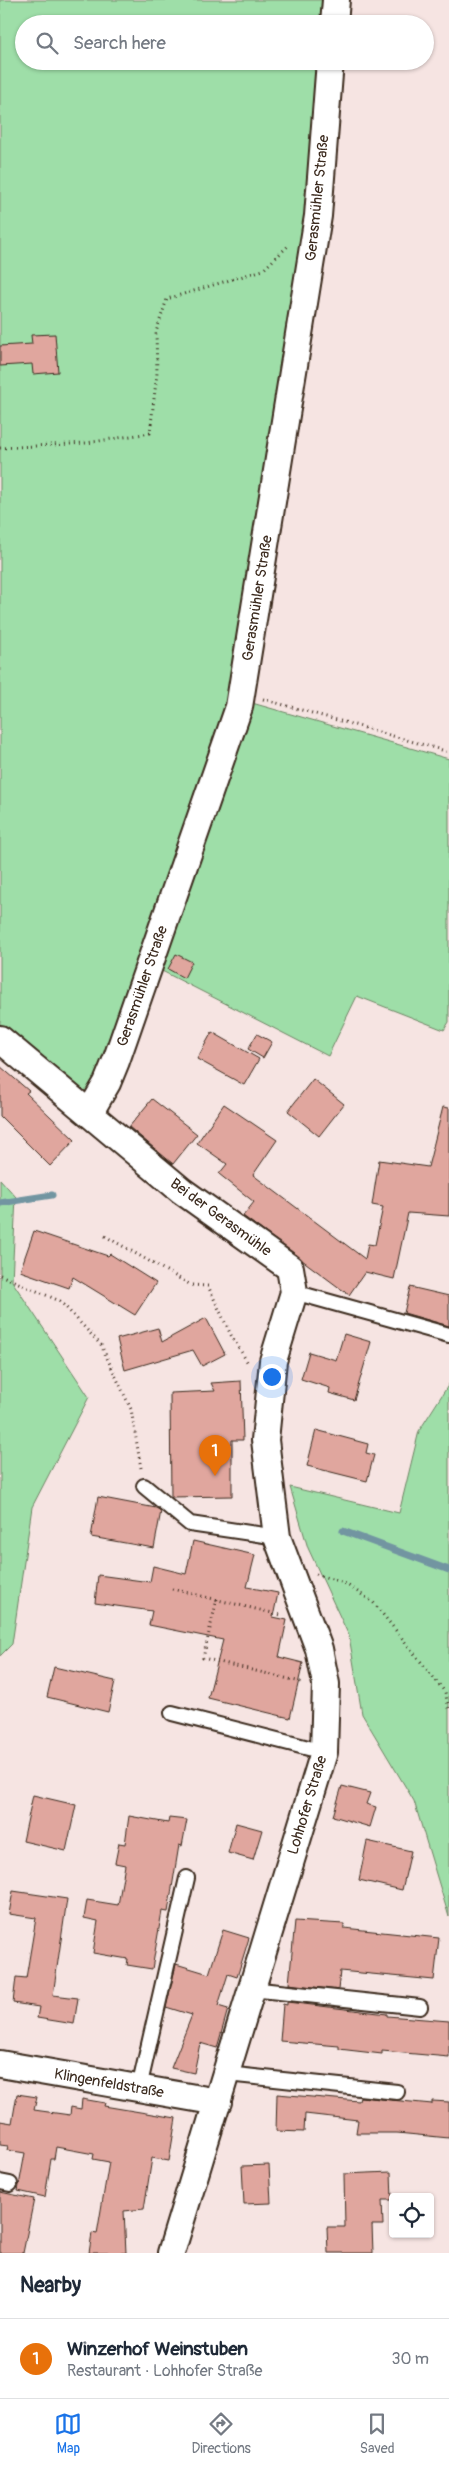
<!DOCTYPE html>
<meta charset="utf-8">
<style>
body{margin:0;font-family:Pangolin,sans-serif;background:#f2f2f3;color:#1f2937}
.controls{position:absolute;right:15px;bottom:15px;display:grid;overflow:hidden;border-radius:5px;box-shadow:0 1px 4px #0004}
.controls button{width:45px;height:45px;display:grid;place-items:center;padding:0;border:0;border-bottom:1px solid #e0e1e3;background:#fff;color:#1f2937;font:25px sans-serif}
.you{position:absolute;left:271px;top:1376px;width:18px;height:18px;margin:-12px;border:4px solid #fff;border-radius:50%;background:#1a73e8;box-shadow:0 0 0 8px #1a73e833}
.badge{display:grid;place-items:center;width:32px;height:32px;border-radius:50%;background:#1a73e8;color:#fff;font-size:16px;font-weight:700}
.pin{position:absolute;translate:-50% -41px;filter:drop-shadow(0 1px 2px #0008)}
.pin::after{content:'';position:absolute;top:26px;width:18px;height:15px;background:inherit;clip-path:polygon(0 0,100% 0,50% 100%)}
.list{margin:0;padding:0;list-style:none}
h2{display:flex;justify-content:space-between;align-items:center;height:65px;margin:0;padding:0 20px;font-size:21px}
h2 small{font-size:16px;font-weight:400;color:#747a83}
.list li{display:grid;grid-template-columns:32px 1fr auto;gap:15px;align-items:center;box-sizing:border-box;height:80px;padding:0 20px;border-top:1px solid #e0e1e3}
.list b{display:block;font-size:19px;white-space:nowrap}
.list p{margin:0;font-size:16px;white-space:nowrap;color:#747a83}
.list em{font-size:16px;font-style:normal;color:#747a83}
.icon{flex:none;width:28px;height:28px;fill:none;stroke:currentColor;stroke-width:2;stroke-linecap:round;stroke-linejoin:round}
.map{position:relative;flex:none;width:449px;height:2253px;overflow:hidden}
.search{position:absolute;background:#fff;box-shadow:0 1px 4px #0004;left:15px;right:15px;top:15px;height:55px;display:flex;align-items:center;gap:12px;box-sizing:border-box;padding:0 18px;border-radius:28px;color:#747a83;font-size:19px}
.sheet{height:145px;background:#fff}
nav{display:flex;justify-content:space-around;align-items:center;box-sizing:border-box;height:70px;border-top:1px solid #e0e1e3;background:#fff;font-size:14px;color:#747a83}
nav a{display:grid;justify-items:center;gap:2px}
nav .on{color:#1a73e8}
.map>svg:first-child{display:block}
.green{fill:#9edea8;stroke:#6c8463}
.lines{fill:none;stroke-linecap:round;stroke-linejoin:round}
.stream{stroke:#7295a1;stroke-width:7}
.building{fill:#e0a69e;stroke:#3b2a1e}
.lane-casing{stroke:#3b2a1e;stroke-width:18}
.street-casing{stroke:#3b2a1e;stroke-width:30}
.path{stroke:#3b2a1e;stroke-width:3;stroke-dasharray:1 4;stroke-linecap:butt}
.lane{stroke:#fff;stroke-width:14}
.street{stroke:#fff;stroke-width:26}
.labels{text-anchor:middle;stroke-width:4.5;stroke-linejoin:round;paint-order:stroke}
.street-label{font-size:15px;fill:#3b2a1e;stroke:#fff}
</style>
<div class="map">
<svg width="449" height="2253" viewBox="0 0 449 2253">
<rect width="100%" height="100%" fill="#f6e4e2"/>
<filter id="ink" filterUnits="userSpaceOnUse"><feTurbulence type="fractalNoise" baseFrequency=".02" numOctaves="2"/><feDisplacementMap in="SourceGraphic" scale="10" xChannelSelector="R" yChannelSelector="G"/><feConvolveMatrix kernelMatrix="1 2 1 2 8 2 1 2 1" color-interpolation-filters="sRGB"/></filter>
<g filter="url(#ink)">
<path class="green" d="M0,0H326L324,24H24V61H322L309,226L252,703L449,759V1022L444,1030L357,996L328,1056L162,971L88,1107L0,1044Z
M0,1179L16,1197L12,1281L89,1397L32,1507L12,1644L0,1656Z
M449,1384V1917L414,1801L362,1714L349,1636L308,1548L290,1487L399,1513L419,1431Z"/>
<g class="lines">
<path class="stream" d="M0,1203L52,1195
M343,1531L449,1570"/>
</g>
<path class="building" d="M55,334L58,372L33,374L32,364L0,366V346L32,344L31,335Z
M176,954L192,962L184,978L168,969Z
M212,1032L259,1059L244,1085L197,1059Z
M257,1034L272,1042L263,1058L248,1049Z
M0,1066L29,1091L26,1093L75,1140L50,1166L0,1116Z
M313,1079L344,1104L319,1136L288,1111Z
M152,1099L197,1134L173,1164L129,1127Z
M224,1104L277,1140L253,1175L365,1259L368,1244L375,1245L383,1207L372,1205L379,1160L428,1167L443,1107L449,1108V1216L408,1213L394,1279L365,1272L349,1295L243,1216L254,1202L219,1174L227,1164L197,1143Z
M34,1231L108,1256L110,1254L156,1283L135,1315L73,1277L69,1288L20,1271Z
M410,1287L449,1296V1326L404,1313Z
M206,1318L225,1354L202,1366L193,1350L125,1370L117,1339L158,1328L162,1342Z
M344,1334L371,1342L354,1400L329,1393L330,1388L301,1379L309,1352L336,1360Z
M241,1381L243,1440H232V1496L171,1497L170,1393L215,1391L211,1383Z
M316,1430L368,1444L366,1453L374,1455L367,1481L307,1466Z
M98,1497L156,1508L161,1511L154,1548L91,1537Z
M193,1541L255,1555L247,1587L278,1593L273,1617L287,1620L279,1657L303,1663L290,1718L208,1698L223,1640L149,1625L152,1611L95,1603L98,1575L150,1582L153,1566L186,1574Z
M54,1667L115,1681L108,1712L47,1697Z
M342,1786L370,1793L366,1804L376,1807L370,1827L333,1816Z
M33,1795L76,1805L66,1851L23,1841Z
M129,1816L168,1823L169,1818L187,1820L182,1846L179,1845L168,1912L162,1911L152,1969L127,1965L128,1959L93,1953L98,1921L84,1918L87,1900L118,1905L125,1865L115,1863L119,1843L125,1844Z
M236,1823L262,1830L253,1860L228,1853Z
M367,1841L411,1851L402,1890L359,1880Z
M13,1891L67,1899L53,1995L78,1998L74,2024L37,2018L39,2007L13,2003L16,1977L26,1978L36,1918L9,1914Z
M295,1921L344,1924V1928L439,1938L434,1980L340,1971L338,1990L289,1984Z
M223,1930L249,1938L237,1977L228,1974L218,2006L228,2009L217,2048L200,2043L194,2073L171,2068L192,2015L166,2007L176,1964L209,1974Z
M287,2002L387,2014V2016L449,2021V2057L382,2051V2054L339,2049V2046L280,2041L283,2004L287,2005Z
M17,2094L37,2097L34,2110L70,2115L71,2107L81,2109L82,2099L105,2103L104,2106L176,2118L169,2161L152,2158L144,2209L124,2211L126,2253H89L92,2233L97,2234L109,2162L93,2159L94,2154L56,2147L54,2159H51L45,2197L18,2191L25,2153L7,2150L8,2146L0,2145V2121L12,2123Z
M277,2094L359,2101L360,2097L432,2104V2101L449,2102V2138L397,2133H356L358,2120L305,2114L304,2132L276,2131Z
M269,2165L271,2203L244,2204L242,2166Z
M391,2172L392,2200H382L383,2225H372L373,2253H328L327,2227H345L344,2174Z
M0,2192L34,2199L23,2253H0Z"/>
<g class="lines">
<defs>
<path id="lane" d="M294,1292L449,1335
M144,1486L190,1524L277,1537
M172,1713L324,1752
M251,1989L420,2007
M227,2074L397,2092
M139,2088L187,1878
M0,2182L10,2184"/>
<path id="street" d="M334,24L336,0
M0,1039L182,1191L290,1268L294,1292L273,1361L265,1440L277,1537L319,1649L326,1684L324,1752L171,2253
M90,1112L107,1083L116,1061L239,707L318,216L330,61
M0,2064L218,2102"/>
</defs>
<use href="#lane" class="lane-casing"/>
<use href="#street" class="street-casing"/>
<path class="path" d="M0,448L86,443L150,433L157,373L156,332L167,299L263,270L288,246
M263,699L449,752
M105,1236L191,1285L208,1286L231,1335L248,1363
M0,1275L60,1301L101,1345L131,1409L141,1468
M316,1574L344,1583L373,1602L445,1692L449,1709
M172,1589L281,1615
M217,1599L203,1658L301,1682"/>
<use href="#lane" class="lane"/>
<use href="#street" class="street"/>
</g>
</g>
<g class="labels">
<g class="street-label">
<text transform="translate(317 198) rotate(-84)" y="5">Gerasmühler Straße</text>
<text transform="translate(257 598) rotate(-81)" y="5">Gerasmühler Straße</text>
<text transform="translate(142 986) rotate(-71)" y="5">Gerasmühler Straße</text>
<text transform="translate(221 1217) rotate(36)" y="5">Bei der Gerasmühle</text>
<text transform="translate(307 1805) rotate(-73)" y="5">Lohhofer Straße</text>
<text transform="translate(109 2083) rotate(10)" y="5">Klingenfeldstraße</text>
</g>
</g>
</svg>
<div class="controls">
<button><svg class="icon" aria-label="locate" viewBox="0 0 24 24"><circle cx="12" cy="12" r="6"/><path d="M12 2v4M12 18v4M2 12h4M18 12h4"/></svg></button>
</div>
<div class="you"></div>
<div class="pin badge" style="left:215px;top:1476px;background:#e8710a">1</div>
<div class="search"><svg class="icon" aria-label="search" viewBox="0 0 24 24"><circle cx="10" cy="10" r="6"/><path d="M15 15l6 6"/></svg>Search here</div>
</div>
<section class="sheet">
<h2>Nearby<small></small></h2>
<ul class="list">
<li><span class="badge" style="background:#e8710a">1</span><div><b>Winzerhof Weinstuben</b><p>Restaurant · Lohhofer Straße</p></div><em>30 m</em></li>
</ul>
</section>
<nav>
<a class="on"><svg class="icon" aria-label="map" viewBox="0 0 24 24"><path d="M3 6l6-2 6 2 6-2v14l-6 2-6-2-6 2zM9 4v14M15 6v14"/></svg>Map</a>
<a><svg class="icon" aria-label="directions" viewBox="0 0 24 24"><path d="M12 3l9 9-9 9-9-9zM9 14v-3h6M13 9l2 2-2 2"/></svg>Directions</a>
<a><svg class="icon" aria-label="saved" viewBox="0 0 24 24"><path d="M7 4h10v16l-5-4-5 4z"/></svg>Saved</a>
</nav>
